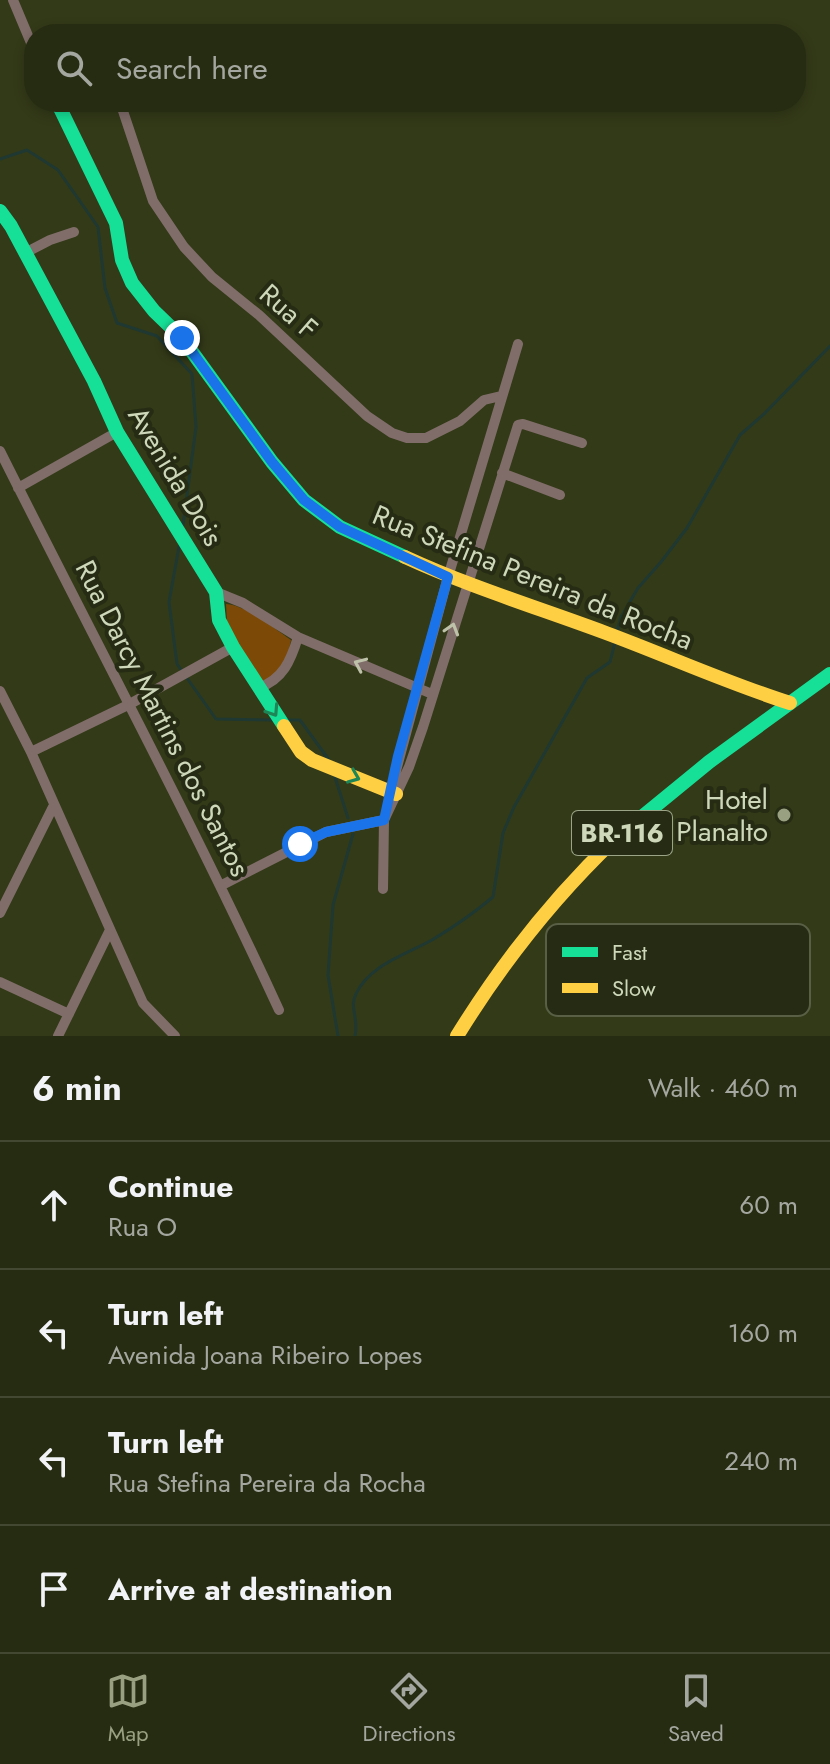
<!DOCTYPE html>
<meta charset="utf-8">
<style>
body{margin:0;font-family:Jost,sans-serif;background:#323820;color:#f1f3f6}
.stop{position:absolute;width:24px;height:24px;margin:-18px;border:6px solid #1a73e8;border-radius:50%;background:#fff}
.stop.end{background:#1a73e8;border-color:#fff;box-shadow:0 2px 8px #0008}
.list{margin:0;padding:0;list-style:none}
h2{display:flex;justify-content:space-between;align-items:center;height:104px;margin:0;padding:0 32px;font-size:34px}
h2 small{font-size:26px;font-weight:400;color:#a4a79f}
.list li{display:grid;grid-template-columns:52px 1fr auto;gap:24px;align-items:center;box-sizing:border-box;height:128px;padding:0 32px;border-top:2px solid #424832}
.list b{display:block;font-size:30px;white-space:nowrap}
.list p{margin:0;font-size:26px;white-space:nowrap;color:#a4a79f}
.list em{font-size:26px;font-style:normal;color:#a4a79f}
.icon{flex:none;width:44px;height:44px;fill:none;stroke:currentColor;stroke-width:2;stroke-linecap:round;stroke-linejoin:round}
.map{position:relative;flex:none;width:830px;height:1036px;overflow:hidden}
.search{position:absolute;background:#262c12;box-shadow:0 4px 12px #0003;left:24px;right:24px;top:24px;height:88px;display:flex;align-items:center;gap:20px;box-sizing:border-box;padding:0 28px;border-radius:32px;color:#a4a79f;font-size:30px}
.sheet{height:616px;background:#262c12}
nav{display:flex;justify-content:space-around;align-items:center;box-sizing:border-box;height:112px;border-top:2px solid #424832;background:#262c12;font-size:22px;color:#a4a79f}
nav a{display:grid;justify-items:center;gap:4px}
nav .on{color:#98a081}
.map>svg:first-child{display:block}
.green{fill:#7c4a06}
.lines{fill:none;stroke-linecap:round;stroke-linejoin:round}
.stream{stroke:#1f3831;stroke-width:3}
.street{stroke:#806d6a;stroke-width:10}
.fast{stroke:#16e098;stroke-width:14}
.slow{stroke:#ffcf43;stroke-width:14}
.oneway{stroke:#bec2a9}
.oneway2{stroke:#1e8656}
.route{stroke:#1a73e8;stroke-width:10}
.poi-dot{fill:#98a081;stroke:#252c13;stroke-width:3}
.labels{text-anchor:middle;stroke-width:8;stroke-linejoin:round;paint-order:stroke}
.shield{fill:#252c13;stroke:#9ba487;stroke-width:2}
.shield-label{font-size:26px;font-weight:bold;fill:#ced7b9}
.street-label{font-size:28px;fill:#ced7b9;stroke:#252c13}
.poi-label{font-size:28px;fill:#ced7b9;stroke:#252c13;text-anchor:end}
.key{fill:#252c13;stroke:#585f45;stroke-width:2}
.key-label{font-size:22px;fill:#ced7b9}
</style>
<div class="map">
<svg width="830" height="1036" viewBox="0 0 830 1036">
<rect width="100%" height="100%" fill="#333a18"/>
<path class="green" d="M226,604C248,606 273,628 291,640L288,654L276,677L259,683L227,622Z"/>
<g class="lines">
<path class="stream" d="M0,159L27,150L58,170L98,227L105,288L117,323L157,336L192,374L196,427L183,525
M179,547L169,602L177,664L216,719L273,720
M617,631L621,617L638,588L661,562L687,528L740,435L765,413L830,346
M285,720H300L329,760
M334,774L348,818
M338,1036L328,975L333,905L353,834
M355,1036C359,1018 349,1007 356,994C369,965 407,954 432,940C452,928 474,913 493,897L503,833L514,807L587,678L610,662L615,642"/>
<path class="street" d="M13,0L34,50
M120,102L153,201L184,247L212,277L259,315L367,416L392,433L407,438H426L460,421L484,400L501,396
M25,253L50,240L74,232
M0,451C93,637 192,821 279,1010
M502,473L560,495
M18,488L117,432
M216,592L243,603L298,637L432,694
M258,688C283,680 291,660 298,637
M0,691L31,752L143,1003L175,1036
M31,752L128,705L233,647
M389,797L448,577L518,344
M222,885L326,832L384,820
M383,889L384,820L409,767L423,727L518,425L523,424L582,443
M0,913L53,807
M0,982L69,1014
M58,1036L110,930"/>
<path class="fast" d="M57,102L116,223L122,260L132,283L154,311L182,338L272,462L304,500L340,527L405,557
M0,211L11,226L94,381L117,432L216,592L219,620L233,647L284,726
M615,839L709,762L830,674"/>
<path class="slow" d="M405,557C470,587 539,608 606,633C668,656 727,683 790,703
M284,726L301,752L312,760L396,794
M457,1036C502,963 553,898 615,839"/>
</g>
<defs><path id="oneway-chevron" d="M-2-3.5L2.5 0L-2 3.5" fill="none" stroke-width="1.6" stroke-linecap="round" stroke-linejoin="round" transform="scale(2)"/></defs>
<g class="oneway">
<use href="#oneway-chevron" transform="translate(452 629) rotate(-73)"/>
<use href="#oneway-chevron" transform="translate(360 664) rotate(-156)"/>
</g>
<g class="oneway2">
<use href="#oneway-chevron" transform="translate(273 711) rotate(57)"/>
<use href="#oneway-chevron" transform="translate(354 777) rotate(22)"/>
</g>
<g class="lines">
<path class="route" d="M182,338L272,462L304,500L340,527L448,577L398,756L384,820L326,832L300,844"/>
</g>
<circle class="poi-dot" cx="784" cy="815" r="8"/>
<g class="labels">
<rect class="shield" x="572" y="811" width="100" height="44" rx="6"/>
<g class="shield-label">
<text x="622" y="842">BR-116</text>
</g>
<g class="street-label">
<text transform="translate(289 311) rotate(41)" y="10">Rua F</text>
<text transform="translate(176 476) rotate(59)" y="10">Avenida Dois</text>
<text transform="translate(533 577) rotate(22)" y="10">Rua Stefina Pereira da Rocha</text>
<text transform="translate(163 718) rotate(63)" y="10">Rua Darcy Martins dos Santos</text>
</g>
<g class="poi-label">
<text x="768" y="809">Hotel<tspan x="768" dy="32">Planalto</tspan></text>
</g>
</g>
<rect x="546" y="924" width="264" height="92" rx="12" class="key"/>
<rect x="562" y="947" width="36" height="10" fill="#16e098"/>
<rect x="562" y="983" width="36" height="10" fill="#ffcf43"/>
<g class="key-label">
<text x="612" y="960">Fast</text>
<text x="612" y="996">Slow</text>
</g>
</svg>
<div class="stop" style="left:300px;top:844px"></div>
<div class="stop end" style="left:182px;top:338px"></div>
<div class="search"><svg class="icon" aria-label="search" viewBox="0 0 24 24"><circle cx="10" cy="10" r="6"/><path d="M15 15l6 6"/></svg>Search here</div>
</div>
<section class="sheet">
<h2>6 min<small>Walk · 460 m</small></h2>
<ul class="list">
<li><svg class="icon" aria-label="ahead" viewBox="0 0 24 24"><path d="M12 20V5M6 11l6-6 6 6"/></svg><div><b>Continue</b><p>Rua O</p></div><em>60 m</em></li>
<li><svg class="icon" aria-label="left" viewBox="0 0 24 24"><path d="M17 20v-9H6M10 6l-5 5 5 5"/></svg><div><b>Turn left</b><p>Avenida Joana Ribeiro Lopes</p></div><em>160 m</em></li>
<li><svg class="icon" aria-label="left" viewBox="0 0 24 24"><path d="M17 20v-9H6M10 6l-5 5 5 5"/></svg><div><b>Turn left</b><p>Rua Stefina Pereira da Rocha</p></div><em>240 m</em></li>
<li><svg class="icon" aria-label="arrive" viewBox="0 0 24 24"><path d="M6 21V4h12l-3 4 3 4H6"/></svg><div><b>Arrive at destination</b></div></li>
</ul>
</section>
<nav>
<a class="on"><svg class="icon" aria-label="map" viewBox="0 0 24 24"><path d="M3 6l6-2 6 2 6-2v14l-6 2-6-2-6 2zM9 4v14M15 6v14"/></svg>Map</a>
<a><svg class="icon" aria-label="directions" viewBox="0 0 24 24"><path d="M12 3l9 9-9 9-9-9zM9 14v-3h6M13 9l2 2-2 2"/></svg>Directions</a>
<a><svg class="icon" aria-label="saved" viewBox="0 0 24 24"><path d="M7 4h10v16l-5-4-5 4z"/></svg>Saved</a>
</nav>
